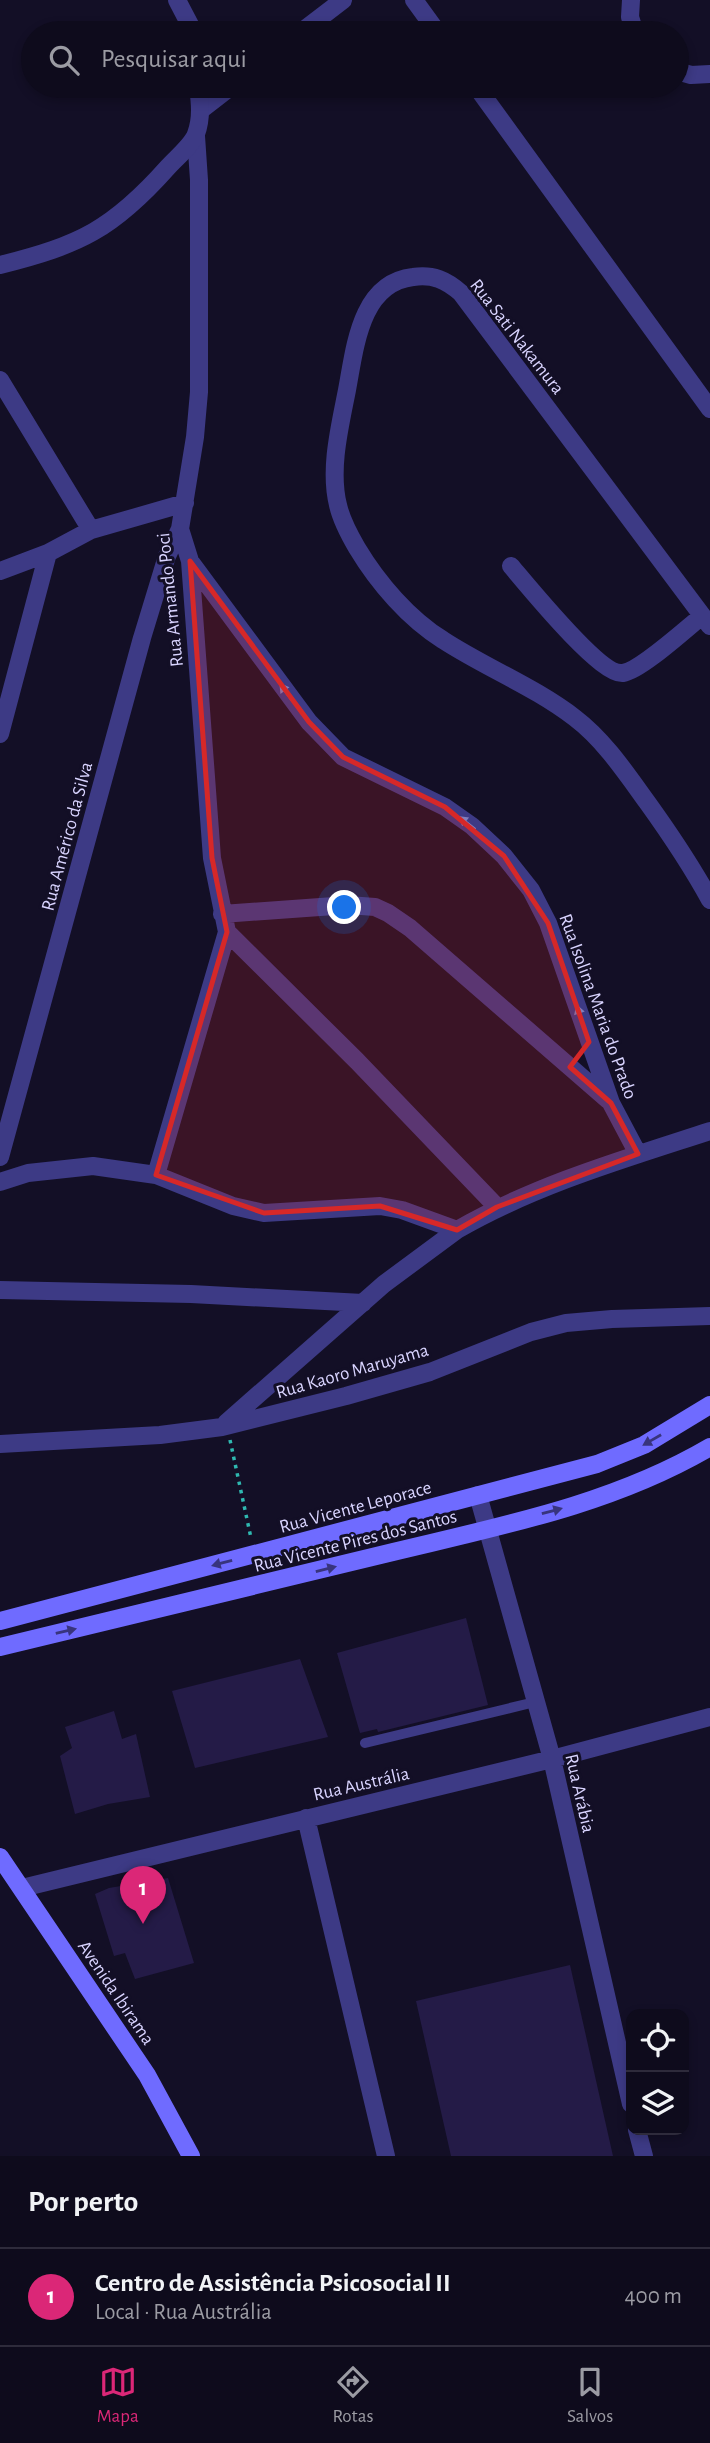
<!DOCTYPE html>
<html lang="pt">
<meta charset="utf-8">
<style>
body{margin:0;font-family:"Alegreya Sans",sans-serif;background:#171425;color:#f1f3f6}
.controls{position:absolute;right:21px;bottom:21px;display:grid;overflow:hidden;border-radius:14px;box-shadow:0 4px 10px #0003}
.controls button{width:63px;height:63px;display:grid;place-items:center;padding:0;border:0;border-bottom:2px solid #2e2b3b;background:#0e0b1c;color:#f1f3f6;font:35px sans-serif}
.you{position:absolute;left:345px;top:908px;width:24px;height:24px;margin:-18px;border:5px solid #fff;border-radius:50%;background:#1a73e8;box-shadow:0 0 0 10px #1a73e833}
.badge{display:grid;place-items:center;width:46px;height:46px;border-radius:50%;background:#db2777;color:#fff;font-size:23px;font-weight:700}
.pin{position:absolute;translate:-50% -58px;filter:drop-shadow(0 2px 4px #0008)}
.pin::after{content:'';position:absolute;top:37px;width:24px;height:21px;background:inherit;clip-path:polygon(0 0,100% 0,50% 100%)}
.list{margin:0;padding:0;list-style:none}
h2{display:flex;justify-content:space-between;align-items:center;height:91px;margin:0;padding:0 28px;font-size:30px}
h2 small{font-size:23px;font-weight:400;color:#9b9ba3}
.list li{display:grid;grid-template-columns:46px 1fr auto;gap:21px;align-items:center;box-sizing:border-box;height:98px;padding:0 28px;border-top:2px solid #2e2b3b}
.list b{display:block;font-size:26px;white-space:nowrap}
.list p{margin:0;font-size:23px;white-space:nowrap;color:#9b9ba3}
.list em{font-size:23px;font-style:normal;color:#9b9ba3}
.icon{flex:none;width:38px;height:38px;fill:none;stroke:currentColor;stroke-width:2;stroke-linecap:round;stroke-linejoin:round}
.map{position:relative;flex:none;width:710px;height:2156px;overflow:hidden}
.search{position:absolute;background:#0e0b1c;box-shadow:0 4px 10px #0003;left:21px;right:21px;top:21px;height:77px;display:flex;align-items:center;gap:18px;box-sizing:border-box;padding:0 24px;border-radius:38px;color:#9b9ba3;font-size:26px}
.sheet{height:189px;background:#0e0b1c}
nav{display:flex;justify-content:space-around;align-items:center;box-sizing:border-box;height:98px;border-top:2px solid #2e2b3b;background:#0e0b1c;font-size:19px;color:#9b9ba3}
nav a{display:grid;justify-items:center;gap:4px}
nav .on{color:#db2777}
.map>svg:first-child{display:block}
.building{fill:#241b47}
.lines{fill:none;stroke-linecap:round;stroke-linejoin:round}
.path{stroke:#2fb8b0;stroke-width:3.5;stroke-dasharray:3.5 5;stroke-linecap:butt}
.service{stroke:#3d3a85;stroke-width:10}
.minor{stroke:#3d3a85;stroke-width:18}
.tertiary{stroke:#3d3a85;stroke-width:18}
.secondary{stroke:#6f6bff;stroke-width:18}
.oneway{fill:#837fbc}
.oneway2{fill:#38347d}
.marked{fill:#d62828;fill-opacity:0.2;stroke:#d62828;stroke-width:5;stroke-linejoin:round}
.labels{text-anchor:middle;stroke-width:6;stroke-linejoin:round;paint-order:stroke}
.street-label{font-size:19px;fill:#d9d4ff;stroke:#130f26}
</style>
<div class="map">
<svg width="710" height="2156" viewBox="0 0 710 2156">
<rect width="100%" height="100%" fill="#130f26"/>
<path class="building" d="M466,1618L488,1705L378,1732L377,1729L360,1733L337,1653Z
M300,1659L328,1737L195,1768L172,1691Z
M114,1711L122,1739L136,1734L150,1797L108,1804L75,1814L60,1756L72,1748L65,1727Z
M168,1878L194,1963L135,1979L125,1953L114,1956L95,1894L109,1888Z
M570,1965L613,2156H451L416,2001Z"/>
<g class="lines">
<path class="path" d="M230,1440L251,1538"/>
<path class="service" d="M365,1743L535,1702"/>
<path class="minor" d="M414,0L438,33
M631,0L630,17L635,33
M300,33L343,0
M677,71L691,75L710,74
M476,86L710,409
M201,110L232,86
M196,136L199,180V392L195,437L180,529L190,561L212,858L227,932L357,1061L497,1207
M0,380L91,530
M190,561L309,722L343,757L445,807L472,826L504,856L531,890L548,923L611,1103L638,1154
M511,566C528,586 601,676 623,673C640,671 687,628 702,616
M0,571L48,553L91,530L185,503
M710,626L461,293C446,280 433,274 413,277C360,283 355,348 347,390C340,426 329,469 338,505C341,519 350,536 357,548C378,583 409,619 443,640C486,668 535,687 575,718C604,740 626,773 647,802C670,834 691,865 710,900
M0,734L48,553
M222,914L348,905L375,907L388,913L410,928L608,1100
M0,1157L142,638L167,556L180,529
M156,1175L227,932
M0,1182L28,1173L93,1166L156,1175L233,1206L264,1213L380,1206L402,1210L457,1230C535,1185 624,1159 710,1131
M0,1290L191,1294L363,1303
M226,1423L384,1284L457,1230
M0,1444L160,1435L222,1427L346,1396L430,1372L531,1332L566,1323L612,1319L710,1316
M478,1495L552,1759L631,2104
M306,1818L386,2156
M22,1888L552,1759L710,1717
M637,2130L644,2156"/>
<path class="tertiary" d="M177,0L190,25L191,33
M0,265C80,245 113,229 168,167C177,157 192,145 196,134C202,118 200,102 198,86"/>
<path class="secondary" d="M0,1621L597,1464L644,1445L710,1405
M0,1647C131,1616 262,1584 393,1552C501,1526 613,1504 710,1447
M0,1857L147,2075L191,2156"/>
</g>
<defs><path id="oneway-solid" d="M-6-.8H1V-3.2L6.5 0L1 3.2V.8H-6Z" transform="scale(1.75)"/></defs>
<g class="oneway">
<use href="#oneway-solid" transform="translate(286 692) rotate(-126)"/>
<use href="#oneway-solid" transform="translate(467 823) rotate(-142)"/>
<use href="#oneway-solid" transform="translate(580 1015) rotate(-109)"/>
</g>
<g class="oneway2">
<use href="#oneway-solid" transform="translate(652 1440) rotate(150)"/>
<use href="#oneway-solid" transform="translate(552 1511) rotate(-15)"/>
<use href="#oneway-solid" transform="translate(222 1563) rotate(165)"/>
<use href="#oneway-solid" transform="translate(326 1569) rotate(-14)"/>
<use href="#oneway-solid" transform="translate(66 1631) rotate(-13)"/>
</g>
<path class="marked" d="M190,561L309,722L343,757L445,807L504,856L548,923L589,1042L570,1067L611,1103L638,1154L497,1207L457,1230L380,1206L264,1213L156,1175L227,932L212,858Z"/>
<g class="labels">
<g class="street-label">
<text transform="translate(518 336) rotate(52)" y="7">Rua Sati Nakamura</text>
<text transform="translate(169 600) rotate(-96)" y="7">Rua Armando Poci</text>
<text transform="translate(66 836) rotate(-75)" y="7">Rua Américo da Silva</text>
<text transform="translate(599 1006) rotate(70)" y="7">Rua Isolina Maria do Prado</text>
<text transform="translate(352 1370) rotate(-16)" y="7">Rua Kaoro Maruyama</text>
<text transform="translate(355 1506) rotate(-15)" y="7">Rua Vicente Leporace</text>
<text transform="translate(355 1540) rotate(-14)" y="7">Rua Vicente Pires dos Santos</text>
<text transform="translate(361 1783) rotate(-13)" y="7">Rua Austrália</text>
<text transform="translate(581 1793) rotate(77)" y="7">Rua Arábia</text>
<text transform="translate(117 1992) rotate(56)" y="7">Avenida Ibirama</text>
</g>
</g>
</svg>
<div class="controls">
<button><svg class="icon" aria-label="locate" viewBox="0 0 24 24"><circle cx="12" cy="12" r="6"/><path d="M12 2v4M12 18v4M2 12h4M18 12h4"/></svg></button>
<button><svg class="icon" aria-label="layers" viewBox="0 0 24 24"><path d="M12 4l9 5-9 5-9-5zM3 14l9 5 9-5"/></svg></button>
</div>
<div class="you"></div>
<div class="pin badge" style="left:143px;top:1924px">1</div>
<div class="search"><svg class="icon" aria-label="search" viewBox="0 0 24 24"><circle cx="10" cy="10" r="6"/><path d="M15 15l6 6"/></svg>Pesquisar aqui</div>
</div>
<section class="sheet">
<h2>Por perto<small></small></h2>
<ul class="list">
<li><span class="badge">1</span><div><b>Centro de Assistência Psicosocial II</b><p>Local · Rua Austrália</p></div><em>400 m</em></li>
</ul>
</section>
<nav>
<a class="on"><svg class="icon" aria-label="map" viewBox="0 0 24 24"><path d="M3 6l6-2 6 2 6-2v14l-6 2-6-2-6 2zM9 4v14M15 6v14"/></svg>Mapa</a>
<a><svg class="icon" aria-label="directions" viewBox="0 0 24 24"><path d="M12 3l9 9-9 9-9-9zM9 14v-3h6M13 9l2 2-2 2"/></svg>Rotas</a>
<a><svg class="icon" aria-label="saved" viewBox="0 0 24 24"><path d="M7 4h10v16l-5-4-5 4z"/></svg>Salvos</a>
</nav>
